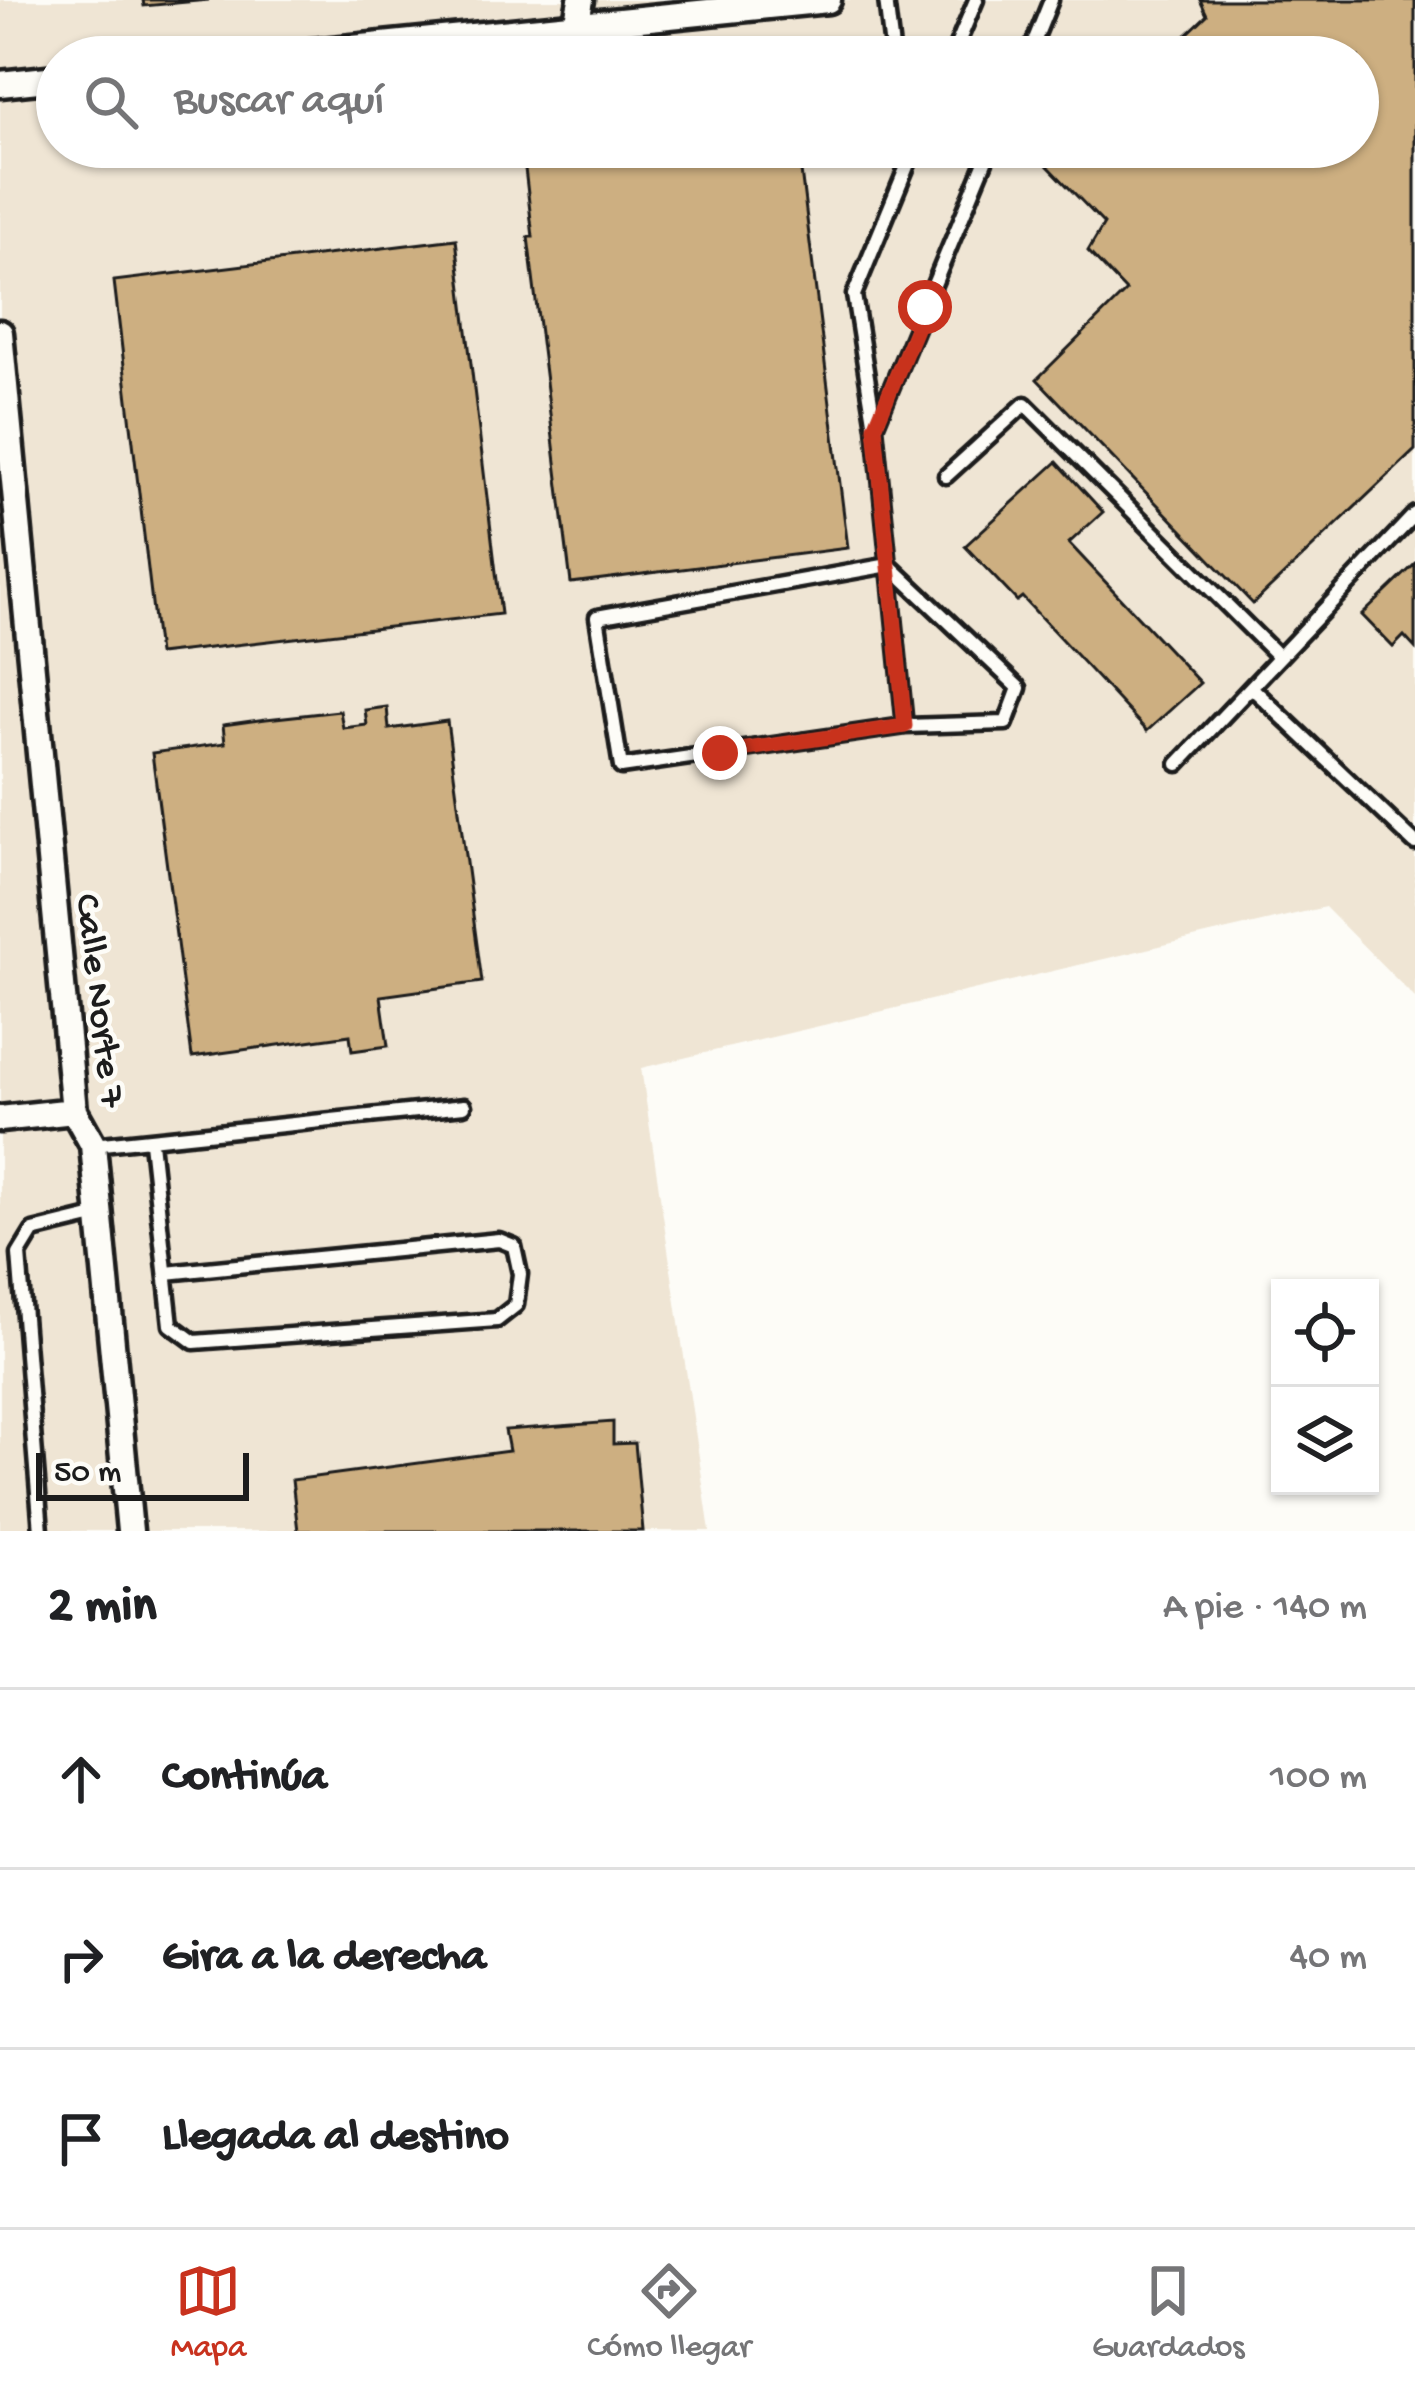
<!DOCTYPE html>
<html lang="es">
<meta charset="utf-8">
<style>
body{margin:0;font-family:"Gochi Hand",sans-serif;background:#f6f6f6;color:#202124}
.controls{position:absolute;right:36px;bottom:36px;display:grid;overflow:hidden;border-radius:0px;box-shadow:0 3px 9px #0004}
.controls button{width:108px;height:108px;display:grid;place-items:center;padding:0;border:0;border-bottom:3px solid #e0e0e0;background:#fff;color:#202124;font:60px sans-serif}
.scale{position:absolute;left:36px;bottom:30px;width:213px;box-sizing:border-box;padding-left:12px;border:6px solid #1c1c1c;border-top:0;font-size:33px;line-height:42px;white-space:nowrap;color:#1c1c1c;-webkit-text-stroke:9px #fdfcf7;paint-order:stroke}
.stop{position:absolute;width:36px;height:36px;margin:-27px;border:9px solid #c8321e;border-radius:50%;background:#fff}
.stop.end{background:#c8321e;border-color:#fff;box-shadow:0 3px 12px #0008}
.list{margin:0;padding:0;list-style:none}
h2{display:flex;justify-content:space-between;align-items:center;height:156px;margin:0;padding:0 48px;font-size:51px}
h2 small{font-size:39px;font-weight:400;color:#757577}
.list li{display:grid;grid-template-columns:78px 1fr auto;gap:36px;align-items:center;box-sizing:border-box;height:180px;padding:0 48px;border-top:3px solid #e0e0e0}
.list b{display:block;font-size:45px;white-space:nowrap}
.list em{font-size:39px;font-style:normal;color:#757577}
.icon{flex:none;width:66px;height:66px;fill:none;stroke:currentColor;stroke-width:2;stroke-linecap:round;stroke-linejoin:round}
.map{position:relative;flex:none;width:1415px;height:1531px;overflow:hidden}
.search{position:absolute;background:#fff;box-shadow:0 3px 9px #0004;left:36px;right:36px;top:36px;height:132px;display:flex;align-items:center;gap:30px;box-sizing:border-box;padding:0 42px;border-radius:66px;color:#757577;font-size:45px}
.sheet{height:696px;background:#fff}
nav{display:flex;justify-content:space-around;align-items:center;box-sizing:border-box;height:168px;border-top:3px solid #e0e0e0;background:#fff;font-size:33px;color:#757577}
nav a{display:grid;justify-items:center;gap:6px}
nav .on{color:#c8321e}
.map>svg:first-child{display:block}
.built{fill:#efe5d4;fill-rule:evenodd}
.building{fill:#cdaf81;stroke:#1c1c1c;stroke-width:3}
.lines{fill:none;stroke-linecap:round;stroke-linejoin:round}
.service-casing{stroke:#1c1c1c;stroke-width:21}
.minor-casing{stroke:#1c1c1c;stroke-width:33}
.service{stroke:#fdfcf7;stroke-width:12}
.minor{stroke:#fdfcf7;stroke-width:24}
.route{stroke:#c8321e;stroke-width:15}
.labels{text-anchor:middle;stroke-width:9;stroke-linejoin:round;paint-order:stroke}
.street-label{font-size:39px;fill:#1c1c1c;stroke:#fdfcf7}
</style>
<div class="map">
<svg width="1415" height="1531" viewBox="0 0 1415 1531">
<rect width="100%" height="100%" fill="#fdfcf7"/>
<filter id="ink" filterUnits="userSpaceOnUse"><feTurbulence type="fractalNoise" baseFrequency=".00833" numOctaves="2"/><feDisplacementMap in="SourceGraphic" scale="24" xChannelSelector="R" yChannelSelector="G"/><feConvolveMatrix kernelMatrix="1 2 1 2 8 2 1 2 1" color-interpolation-filters="sRGB"/></filter>
<g filter="url(#ink)">
<path class="built" d="M0,0H1415V998L1325,907L641,1068L710,1531H0ZM57,57H1358V147H57Z"/>
<path class="building" d="M143,0H209L144,6Z
M1200,0H1415V450L1253,604L1037,379L1126,291L1088,251L1104,224L1048,166L1068,147H1358V57H1163L1207,15Z
M554,147H798L848,548L571,583L528,237H533L524,160L555,156Z
M456,239L501,614L158,654L114,281Z
M1057,462L1103,512L1069,543L1200,683L1147,731L1022,597L1017,601L965,546Z
M1415,564V648L1404,636L1393,647L1362,615Z
M387,707L389,729L447,721L482,982L381,996L388,1046L352,1051L350,1035L192,1057L152,753L225,743L223,725L266,719L340,711L343,728L367,725L365,710Z
M613,1422V1444L635,1443L643,1531H298L292,1480L509,1451L505,1430Z"/>
<g class="lines">
<defs>
<path id="service" d="M886,0L893,57
M952,57L976,0
M1028,57L1051,0
M915,147L854,295L875,427L991,147
M875,427L905,726
M946,476L1025,404L1279,657
M889,565L1019,688L1006,723L905,726L621,767L597,617Z
M1251,687L1415,843
M1178,764L1415,514
M151,1142L171,1325L194,1342L497,1320L516,1305L520,1274L514,1246L499,1240L166,1273
M93,1145L464,1106
M41,1531L19,1254L33,1231L99,1215"/>
<path id="minor" d="M576,25L581,0
M263,57L828,0
M0,84L57,78
M0,333L74,1111L93,1145L130,1531
M0,1119L74,1111"/>
</defs>
<use href="#service" class="service-casing"/>
<use href="#minor" class="minor-casing"/>
<use href="#service" class="service"/>
<use href="#minor" class="minor"/>
</g>
</g>
<g class="lines" filter="url(#ink)">
<path class="route" d="M720,753L905,726L875,427L925,307"/>
</g>
<g class="labels">
<g class="street-label">
<text transform="translate(104 1000) rotate(83)" y="14">Calle Norte 7</text>
</g>
</g>
</svg>
<div class="controls">
<button><svg class="icon" aria-label="locate" viewBox="0 0 24 24"><circle cx="12" cy="12" r="6"/><path d="M12 2v4M12 18v4M2 12h4M18 12h4"/></svg></button>
<button><svg class="icon" aria-label="layers" viewBox="0 0 24 24"><path d="M12 4l9 5-9 5-9-5zM3 14l9 5 9-5"/></svg></button>
</div>
<div class="scale">50 m</div>
<div class="stop" style="left:925px;top:307px"></div>
<div class="stop end" style="left:720px;top:753px"></div>
<div class="search"><svg class="icon" aria-label="search" viewBox="0 0 24 24"><circle cx="10" cy="10" r="6"/><path d="M15 15l6 6"/></svg>Buscar aquí</div>
</div>
<section class="sheet">
<h2>2 min<small>A pie · 140 m</small></h2>
<ul class="list">
<li><svg class="icon" aria-label="ahead" viewBox="0 0 24 24"><path d="M12 20V5M6 11l6-6 6 6"/></svg><div><b>Continúa</b></div><em>100 m</em></li>
<li><svg class="icon" aria-label="right" viewBox="0 0 24 24"><path d="M7 20v-9h11M14 6l5 5-5 5"/></svg><div><b>Gira a la derecha</b></div><em>40 m</em></li>
<li><svg class="icon" aria-label="arrive" viewBox="0 0 24 24"><path d="M6 21V4h12l-3 4 3 4H6"/></svg><div><b>Llegada al destino</b></div></li>
</ul>
</section>
<nav>
<a class="on"><svg class="icon" aria-label="map" viewBox="0 0 24 24"><path d="M3 6l6-2 6 2 6-2v14l-6 2-6-2-6 2zM9 4v14M15 6v14"/></svg>Mapa</a>
<a><svg class="icon" aria-label="directions" viewBox="0 0 24 24"><path d="M12 3l9 9-9 9-9-9zM9 14v-3h6M13 9l2 2-2 2"/></svg>Cómo llegar</a>
<a><svg class="icon" aria-label="saved" viewBox="0 0 24 24"><path d="M7 4h10v16l-5-4-5 4z"/></svg>Guardados</a>
</nav>
